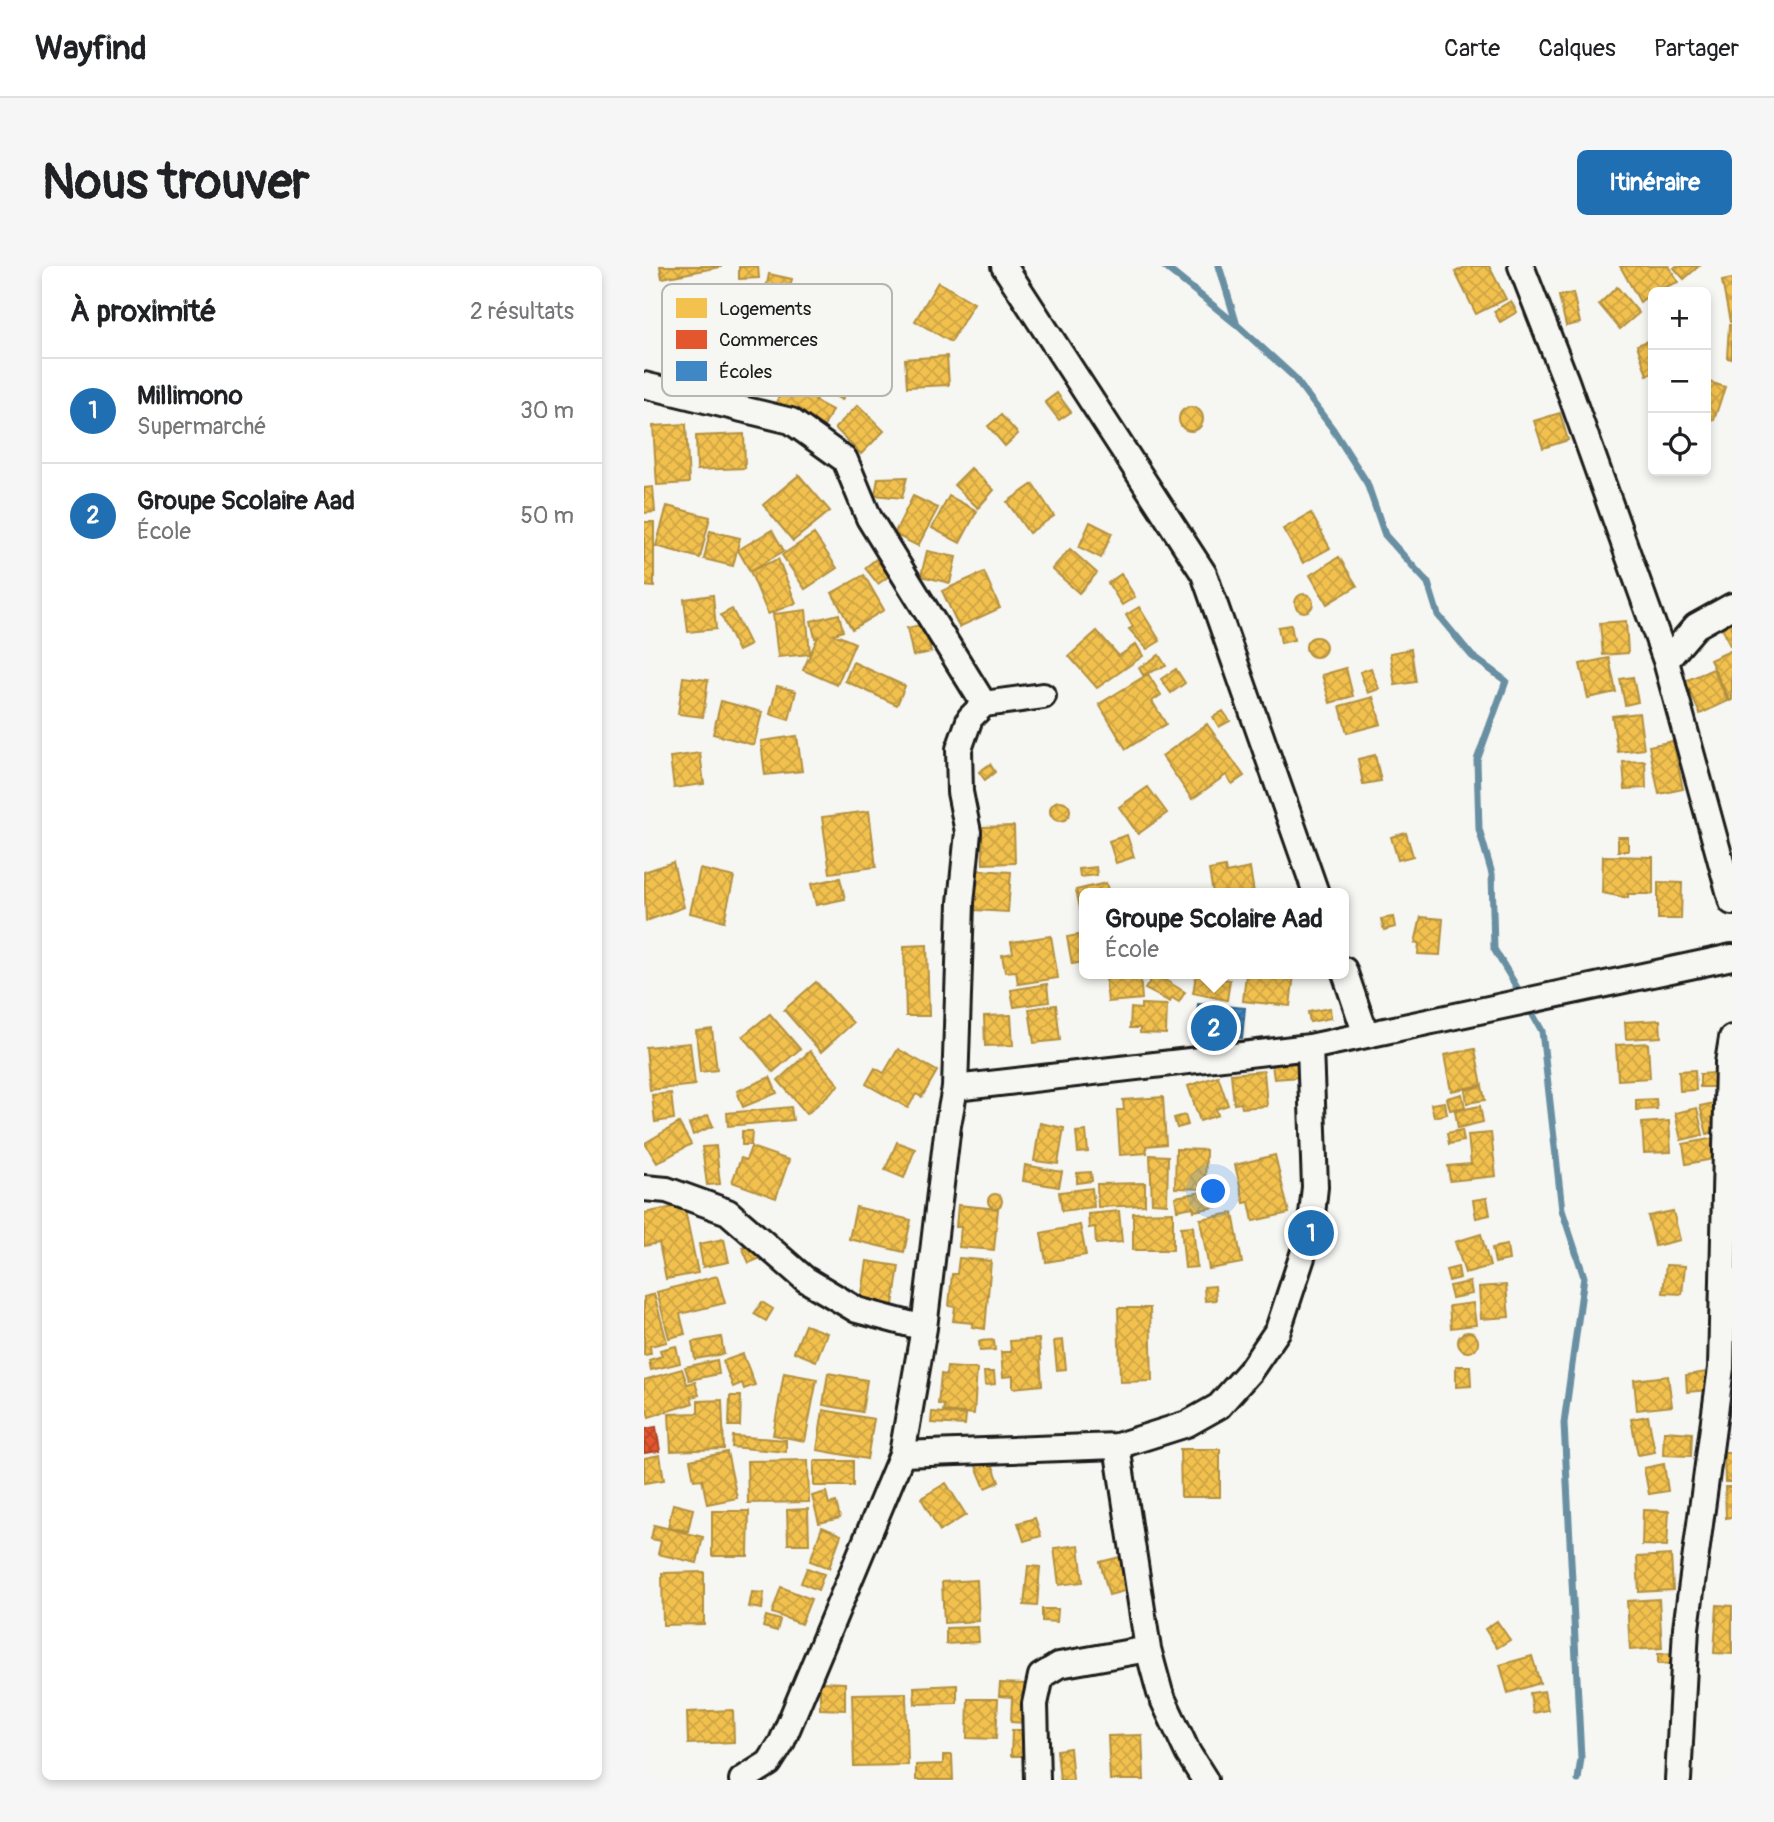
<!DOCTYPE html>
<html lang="fr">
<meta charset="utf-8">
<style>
body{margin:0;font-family:Pangolin,sans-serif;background:#f6f6f6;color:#202124}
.controls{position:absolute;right:21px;top:21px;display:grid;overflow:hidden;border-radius:10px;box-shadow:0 4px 10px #0003}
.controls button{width:63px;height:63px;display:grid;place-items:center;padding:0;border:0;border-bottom:2px solid #e0e0e0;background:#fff;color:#202124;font:35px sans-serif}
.you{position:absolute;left:570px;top:926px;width:24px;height:24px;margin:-18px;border:5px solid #fff;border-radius:50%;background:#1a73e8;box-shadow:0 0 0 10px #1a73e833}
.badge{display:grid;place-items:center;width:46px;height:46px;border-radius:50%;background:#1f6fb2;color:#fff;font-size:23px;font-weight:700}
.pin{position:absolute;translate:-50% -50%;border:4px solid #fff;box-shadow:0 2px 7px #0006}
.popup{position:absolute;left:435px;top:622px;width:270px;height:91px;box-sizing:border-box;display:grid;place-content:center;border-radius:10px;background:#fff;filter:drop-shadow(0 2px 5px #0005);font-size:23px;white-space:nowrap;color:#757577}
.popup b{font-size:26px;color:#202124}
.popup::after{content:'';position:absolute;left:50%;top:100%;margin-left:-14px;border:14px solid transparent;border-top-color:#fff}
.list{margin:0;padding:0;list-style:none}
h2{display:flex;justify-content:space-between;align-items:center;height:91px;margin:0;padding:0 28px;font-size:30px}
h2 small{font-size:23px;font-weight:400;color:#757577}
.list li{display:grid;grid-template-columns:46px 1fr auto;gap:21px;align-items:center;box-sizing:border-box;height:105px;padding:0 28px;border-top:2px solid #e0e0e0}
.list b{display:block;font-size:26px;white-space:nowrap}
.list p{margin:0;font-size:23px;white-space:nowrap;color:#757577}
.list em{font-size:23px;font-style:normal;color:#757577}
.icon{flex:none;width:38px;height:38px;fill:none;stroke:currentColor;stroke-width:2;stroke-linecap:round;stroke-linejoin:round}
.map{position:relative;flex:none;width:1088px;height:1514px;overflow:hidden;border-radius:10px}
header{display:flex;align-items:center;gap:42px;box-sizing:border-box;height:98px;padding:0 35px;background:#fff;border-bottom:2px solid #e0e0e0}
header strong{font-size:33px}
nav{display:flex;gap:38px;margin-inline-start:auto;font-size:24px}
.intro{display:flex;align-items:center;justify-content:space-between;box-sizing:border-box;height:168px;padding:0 42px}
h1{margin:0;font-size:49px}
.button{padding:18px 32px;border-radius:10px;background:#1f6fb2;color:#fff;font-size:24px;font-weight:700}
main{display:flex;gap:42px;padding:0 42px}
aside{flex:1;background:#fff;border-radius:10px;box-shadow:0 4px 10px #0003}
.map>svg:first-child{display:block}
.homes{fill:url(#homes-cross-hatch);stroke:#b2903f;stroke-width:2}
.shops{fill:url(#shops-cross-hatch);stroke:#a84529;stroke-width:2}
.schools{fill:url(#schools-cross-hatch);stroke:#346892;stroke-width:2}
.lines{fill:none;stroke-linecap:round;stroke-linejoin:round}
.stream{stroke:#678fa2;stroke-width:7}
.minor-casing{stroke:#1c1c1c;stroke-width:30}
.minor{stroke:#f6f6f2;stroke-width:24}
.key{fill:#f6f6f2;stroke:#b5b5b2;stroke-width:2}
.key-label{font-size:19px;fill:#1c1c1c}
</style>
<header>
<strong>Wayfind</strong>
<nav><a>Carte</a><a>Calques</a><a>Partager</a></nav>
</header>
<div class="intro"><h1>Nous trouver</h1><a class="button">Itinéraire</a></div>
<main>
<aside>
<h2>À proximité<small>2 résultats</small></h2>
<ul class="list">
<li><span class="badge">1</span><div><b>Millimono</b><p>Supermarché</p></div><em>30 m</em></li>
<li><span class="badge">2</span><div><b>Groupe Scolaire Aad</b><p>École</p></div><em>50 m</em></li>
</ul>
</aside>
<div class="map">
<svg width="1088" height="1514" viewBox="0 0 1088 1514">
<defs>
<pattern id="homes-cross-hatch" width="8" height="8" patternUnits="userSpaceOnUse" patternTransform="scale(1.75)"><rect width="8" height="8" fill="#f2c14e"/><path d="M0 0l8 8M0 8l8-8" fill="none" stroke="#cfa544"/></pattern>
<pattern id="shops-cross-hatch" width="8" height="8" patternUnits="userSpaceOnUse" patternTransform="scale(1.75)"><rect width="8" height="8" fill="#e4572e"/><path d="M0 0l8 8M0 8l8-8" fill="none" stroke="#b84726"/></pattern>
<pattern id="schools-cross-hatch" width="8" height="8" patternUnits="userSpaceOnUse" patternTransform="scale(1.75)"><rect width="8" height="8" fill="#3f88c5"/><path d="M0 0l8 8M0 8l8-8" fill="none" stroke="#346e9f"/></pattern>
</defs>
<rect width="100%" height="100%" fill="#f6f6f2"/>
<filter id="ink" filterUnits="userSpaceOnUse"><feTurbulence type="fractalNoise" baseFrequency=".0143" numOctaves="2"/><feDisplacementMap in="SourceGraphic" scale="14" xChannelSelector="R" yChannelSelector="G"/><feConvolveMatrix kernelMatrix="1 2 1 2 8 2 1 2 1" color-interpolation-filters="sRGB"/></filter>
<g filter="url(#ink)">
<path class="homes" d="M16,0H77V1L18,12Z
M114,0L115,12L95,13V1Z
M823,0H845L862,33L832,48L811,6Z
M976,0H1025L1034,16L1009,26L996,36Z
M1032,0H1055L1040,13L1030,2Z
M125,8L148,13L144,28L122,23Z
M1088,13V56H1086L1078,15Z
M294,16L330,37L307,76L271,55Z
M174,21L234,37L220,88L161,72Z
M973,21L995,47L976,63L955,38Z
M929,27L936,57L922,60L915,30Z
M867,35L873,46L856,56L850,45Z
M1085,59H1088V93L1083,92Z
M84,68L136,80L126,125L74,113Z
M1009,73V107L1003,109L993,79Z
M27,81L45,82L44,94H55L54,109L25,106Z
M212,89L222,91L218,108L208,106Z
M303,90L305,119L263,121L261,93Z
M147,106L178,122L171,135L188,144L180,161L132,137Z
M196,107L208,114L198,134L185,127Z
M1062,115L1081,121L1070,154L1062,151Z
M413,127L427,146L415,154L401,136Z
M214,139L240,165L217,188L191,162Z
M535 153a12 12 0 1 1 24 0a12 12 0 1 1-24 0Z
M916,147L924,174L899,182L890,155Z
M357,149L374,168L361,180L344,160Z
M42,158L45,217L13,219L9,160Z
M100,168L101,202L53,204L52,170Z
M327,202L350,224L334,242L310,219Z
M155,209L186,245L149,275L119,239Z
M263,211L258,232L231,229L234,212Z
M389,218L410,250L385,267L363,236Z
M9,221L11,246L0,247V222Z
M269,230L294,242L274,280L250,268Z
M305,230L333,245L316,277L288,262Z
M23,240L66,251L56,292L12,280Z
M667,247L686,282L659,297L639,263Z
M0,256H10V321L0,320Z
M446,256L468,267L457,292L435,281Z
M128,264L140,285L106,305L94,284Z
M66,265L96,272L89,300L60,293Z
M170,268L193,302L161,323L138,289Z
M426,283L453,307L435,327L408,303Z
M283,285L312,291L306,317L277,310Z
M695,291L713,320L683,338L666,309Z
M134,293L152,337L124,348L106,305Z
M232,293L245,310L234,318L221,302Z
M340,306L356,342L315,361L298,325Z
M477,308L491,331L478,339L464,317Z
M220,309L240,344L208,363L188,327Z
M651 337a9 9 0 1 1 18 0a9 9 0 1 1-18 0Z
M69,329L72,363L44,366L40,333Z
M495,341L516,375L503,383L485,363L489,361L482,349Z
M88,343L106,379L94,385L77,349Z
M162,344L166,388L134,391L129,348Z
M195,348L199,365L190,368L211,377L193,419L159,404L174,371L171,372L167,355Z
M982,355L984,387L959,389L956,357Z
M1088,356V379L1086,380L1078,361Z
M281,358L287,386L269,390L263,362Z
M647,359L650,374L637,377L634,361Z
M453,365L475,390L492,378L499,390L453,422L425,390Z
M662 381a10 10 0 1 1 20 0a10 10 0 1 1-20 0Z
M767,383L772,416L751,419L746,387Z
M1088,384V434L1086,435L1066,394Z
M515,389L522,400L499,409L495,402Z
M965,392L972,426L944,432L936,398Z
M209,396L261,420L253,439L201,415Z
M702,402L709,430L686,437L678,409Z
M727,402L735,423L724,427L716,406Z
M532,403L541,417L527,427L517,413Z
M1069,403L1084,435L1056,448L1041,415Z
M504,408L517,429L508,435L522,458L482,483L455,438Z
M39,411L64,414L59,451L34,448Z
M989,411L994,436L981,439L976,413Z
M133,420L152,425L145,454L126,448Z
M729,431L737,458L703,467L696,440Z
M77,435L118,446L110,479L69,468Z
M579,445L586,455L575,461L569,451Z
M995,447L1000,483L974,486L968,450Z
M563,458L600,510L588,518L582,509L548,533L518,490Z
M153,470L158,505L121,509L117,475Z
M1029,475L1039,523L1015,528L1005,480Z
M56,487L60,518L30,522L26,491Z
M731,489L737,515L719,518L714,493Z
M1001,495L1002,522L981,523L979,496Z
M346,498L351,506L341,514L335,506Z
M504,521L523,547L494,568L475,541Z
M406 545a10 10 0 1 1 20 0a10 10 0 1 1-20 0Z
M225,545L232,601L186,607L178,551Z
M370,560L371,597L339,598L338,561Z
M762,567L769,590L754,594L747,571Z
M483,569L490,591L472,597L465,575Z
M974,571H984V585H974Z
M959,590L1009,591V628H984V632L958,627Z
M29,596L40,641L2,655L0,606Z
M452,601L453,609L436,611L435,603Z
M581,601L582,607L606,602L610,627H569L565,604Z
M56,603L90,611L80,655L46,647Z
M332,604L367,606L364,646L330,644Z
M196,612L201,633L172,639L167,618Z
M1014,616L1038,617L1037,653H1014Z
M462,617L465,627H440V660L432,624Z
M749,651L751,661L740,664L737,653Z
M777,651L799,653L796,689L774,688L775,677H771Z
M440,668V696L428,698L423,671Z
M407,670L414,712L374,718L372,705L361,706L358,689L369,687L367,676Z
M283,679L285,750H262L260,680Z
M461,708H496L498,733L464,736Z
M511,708L541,726L535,736L528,732L526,736L501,723Z
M602,708H650L646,740L599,735Z
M552,709L586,714L583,734L549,727Z
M172,716L209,757L177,786L140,744Z
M403,718L405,736L370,741L367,724Z
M497,738L523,739L522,768L496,767V762H486L487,742L497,743Z
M412,739L416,774L390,777L385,743Z
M686,742L687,752L666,756L664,746Z
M126,748L156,783L129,806L99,770Z
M367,749L369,779L341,780L340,750Z
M1016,754L1017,771L982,773L981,756Z
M68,763L73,804L56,806L52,765Z
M46,777L51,819L6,824L2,781Z
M1004,777L1006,812L974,814L972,779Z
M254,783L293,805L278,831L272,828L264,842L222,818L231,802L240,807Z
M831,783L838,819L807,825L800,789Z
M166,785L195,819L163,848L134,814Z
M654,797L656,811L630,813L628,799Z
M1051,804L1052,824L1036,825L1035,805Z
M620,805L623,840L598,842L597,837L590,838L587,808Z
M1071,807V821H1056V808Z
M574,810L584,839L572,843L574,849L556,855L544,820Z
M126,811L133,827L99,841L93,825Z
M838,820L841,834L823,837L821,824Z
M27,827L30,853L11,856L8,829Z
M818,828L821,841L806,844L803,832Z
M519,831L522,878L502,880L503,887L476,889L473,844H480L479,834Z
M1012,833L1013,843L992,844V834Z
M801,836L803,848L790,851L787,838Z
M1070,837L1076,865L1063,868L1056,840Z
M836,840L839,856L814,862L811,845Z
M147,841L149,854L84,860L83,847Z
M1053,842L1059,869L1037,874L1031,847Z
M64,849L69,860L49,869L45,858Z
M541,849L544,859L533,862L530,852Z
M1025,855L1027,886L1000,887L998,857Z
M35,857L47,878L13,897L1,877Z
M396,857L420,862L414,898L390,895Z
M818,864L820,875L805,878L803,867Z
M98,865H108L107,879H98Z
M442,865L444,886L434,887L432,866Z
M847,867L852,910L806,915L804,900L827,898L824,869Z
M1071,872L1075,892L1042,898L1039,878Z
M253,876L271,883L260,912L241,904Z
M72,880L76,918L63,919L58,881Z
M107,881L145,894L132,932L88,916L97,892L102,894Z
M532,883L562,884L561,923L531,922Z
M506,889L524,890L523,938L508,937Z
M631,889L645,947L609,955L605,936L600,937L591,899Z
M381,899L418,906L415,921L379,915Z
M447,906L448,915L433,917V907Z
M501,917V939L454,941L453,918Z
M448,922L450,941L418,945L415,926Z
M574,923L577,940L550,945L549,941L533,944L531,931Z
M344 935a7 7 0 1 1 14 0a7 7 0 1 1-14 0Z
M843,932L846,949L832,952L829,934Z
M40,939L54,1007L22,1013L15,977L0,980V947Z
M314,939L354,943L350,984L315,981L317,961H312Z
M212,941L267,954L260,986L205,973Z
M475,945L478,976L452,978L451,961L445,962L444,948Z
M1029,945L1036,974L1011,980L1004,950Z
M529,946V984H489V947Z
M589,947L598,997L565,1003L556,953Z
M436,959L442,989L402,996L397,967Z
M549,960L553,1001L541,1002L537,961Z
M837,968L846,1000L821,1007L811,976Z
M80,973L85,996L59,1001L55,978Z
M113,975L119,991L105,997L98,981Z
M863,979L865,994L851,997L848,982Z
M315,992L347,995L341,1063L328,1061L329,1057L309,1055L311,1041L305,1040L308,1008H313Z
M223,995L255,1000L248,1045L216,1040Z
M1022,999L1041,1000L1038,1028L1019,1027Z
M814,1001L816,1012L805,1015L802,1004Z
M73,1010L81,1037L36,1048L41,1068L25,1072L13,1026Z
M826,1016L828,1028L808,1032L805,1020Z
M862,1019L865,1051L837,1053L835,1021Z
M571,1020L572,1034L561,1035L560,1021Z
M10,1028L23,1076L6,1080L7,1088L0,1089V1031Z
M118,1036L129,1043L122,1055L110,1048Z
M829,1037L832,1059L807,1062L805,1040Z
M474,1042H506L508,1115L476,1116Z
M161,1059L183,1067L172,1095L150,1086Z
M814 1076a10 10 0 1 1 20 0a10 10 0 1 1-20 0Z
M77,1071L80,1088L51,1093L48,1076Z
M395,1073L398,1119L369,1122V1110L359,1111L357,1086H367L366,1075Z
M350,1074L351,1084L336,1085L335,1075Z
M419,1074L422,1103L413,1104L410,1075Z
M32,1080L36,1097L7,1104L5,1094L18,1090L16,1084Z
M99,1088L111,1119L100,1123L98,1117L89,1121L79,1095Z
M73,1094L75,1108L45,1114L41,1101Z
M812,1100H826L827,1120L812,1121Z
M303,1101L333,1103L330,1148L299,1145L300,1139L294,1138L297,1108L302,1109Z
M38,1103L43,1118L51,1116L55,1129L47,1131L49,1137L5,1151L0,1135V1114Z
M340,1106H350L351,1118L341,1119Z
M1064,1106L1065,1124L1043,1126L1042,1109Z
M140,1107L173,1113L161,1175L129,1169Z
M184,1107L223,1114L218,1146L179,1139Z
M1024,1110L1028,1140L993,1144L990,1114Z
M86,1130H97L96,1160H85Z
M78,1134L80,1183L27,1185L25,1148L54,1147V1135Z
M179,1144L230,1153L223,1193L173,1184Z
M288,1146L322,1149L321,1159L287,1157Z
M1004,1150L1011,1186L994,1189L987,1153Z
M1020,1165L1048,1167L1047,1190L1019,1189Z
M89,1170L142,1174V1186L88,1181Z
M536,1183H576V1231H537Z
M83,1186L93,1232L63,1238L58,1213L50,1214L46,1194Z
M344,1187L355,1216L341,1222L329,1193Z
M1080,1187H1088V1216H1081Z
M16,1189L20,1214L0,1217V1192Z
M164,1194L165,1236L104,1237L103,1195Z
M170,1195H209V1220H170Z
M1020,1198L1024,1225L1005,1228L1000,1202Z
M302,1217L322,1249L296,1265L277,1232Z
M1081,1221H1088V1251L1082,1252Z
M182,1226L185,1238L192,1236L196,1252L175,1257L168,1230Z
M29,1238L49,1243L44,1265L24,1261Z
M164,1243L165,1278H144L143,1244Z
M999,1244L1025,1245L1023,1280L998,1279Z
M68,1245H105L104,1290H68Z
M391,1252L397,1270L380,1275L374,1257Z
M10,1259L59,1271L53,1297L14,1288L17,1275L7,1273Z
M178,1261L197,1269L185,1302L166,1295Z
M435,1279L439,1316L415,1319L410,1282Z
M1027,1289L1029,1324L995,1326L993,1291Z
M476,1291L484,1324L465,1329L456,1296Z
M384,1300L396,1301L393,1340L380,1339Z
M163,1302L180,1308L174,1324L157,1317Z
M60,1306V1358L19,1359L18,1307Z
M333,1314L335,1355L300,1357L298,1316Z
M137,1321L167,1333L157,1358L128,1347Z
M108,1326L120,1327L118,1343L105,1341Z
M1015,1333L1018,1382L986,1384L983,1335Z
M1073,1339L1088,1340V1388L1070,1387Z
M398,1343H414L413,1356L398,1355Z
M122,1350L136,1354L133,1365L119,1361Z
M853,1355L866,1374L853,1382L841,1363Z
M334,1361L335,1376L302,1378V1362Z
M1031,1387L1032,1398H1014V1388Z
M888,1390L896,1417L864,1427L856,1399Z
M176,1416L201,1417V1444L176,1443Z
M356,1417L383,1418L381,1457L367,1456L368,1431L355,1430Z
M313,1419V1437L271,1438L270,1421Z
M900,1425L904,1444L889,1447L886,1427Z
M262,1427L264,1499L210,1500L208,1428Z
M324,1433H354L352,1473L323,1472Z
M89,1444L90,1476L44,1478L43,1446Z
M368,1464H382L381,1490H367Z
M498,1469L500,1514H466L464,1470Z
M426,1482L429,1514H416L413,1484Z
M299,1489H308L309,1514H272V1499L299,1498Z"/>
<path class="shops" d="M12,1161L16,1185L0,1187V1163Z"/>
<path class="schools" d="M554,738L601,742L598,772L551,769Z"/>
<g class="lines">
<path class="stream" d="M520,0L592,58L649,110L688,162L723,217L741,269L784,317L794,349L828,390L862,415L833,494L835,563L848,608L850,683L878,730
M575,0L592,56
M884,740L898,765L918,944L940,1011L920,1157L937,1492L934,1514"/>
<defs>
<path id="minor" d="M360,0L560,308L672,627
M877,0L922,115L1022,395
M0,119L147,155L201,194L225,252L340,438
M1088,340L1052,360L1022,395L1088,636
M700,704L722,769
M311,822L317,637L324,566L316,526L315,483L326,452L340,438L399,430
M0,922L23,924L84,946L161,1013L213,1044L280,1062
M473,1180L504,1383L516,1427L544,1487L561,1514
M258,1188L473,1180L543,1158L575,1140L606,1105L634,1064L666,967L671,921L666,781
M98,1514L125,1497L137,1478L258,1188L280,1062L304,859L311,822L666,781L1088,691
M393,1514L391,1438L397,1410L415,1399L504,1383
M1034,1514L1042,1362L1077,1102L1084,797L1088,772"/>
</defs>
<use href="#minor" class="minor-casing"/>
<use href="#minor" class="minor"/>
</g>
</g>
<rect x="18" y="18" width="230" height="112" rx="10" class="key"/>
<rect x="32" y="32" width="31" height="20" fill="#f2c14e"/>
<rect x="32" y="64" width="31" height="19" fill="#e4572e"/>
<rect x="32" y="95" width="31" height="20" fill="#3f88c5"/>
<g class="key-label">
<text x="75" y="49">Logements</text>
<text x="75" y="80">Commerces</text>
<text x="75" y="112">Écoles</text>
</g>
</svg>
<div class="controls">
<button>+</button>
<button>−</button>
<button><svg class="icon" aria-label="locate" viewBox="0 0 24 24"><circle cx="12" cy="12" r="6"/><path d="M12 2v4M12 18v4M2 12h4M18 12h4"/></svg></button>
</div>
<div class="you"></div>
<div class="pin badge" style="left:667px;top:967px">1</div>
<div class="pin badge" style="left:570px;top:762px">2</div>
<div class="popup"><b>Groupe Scolaire Aad</b>École</div>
</div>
</main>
